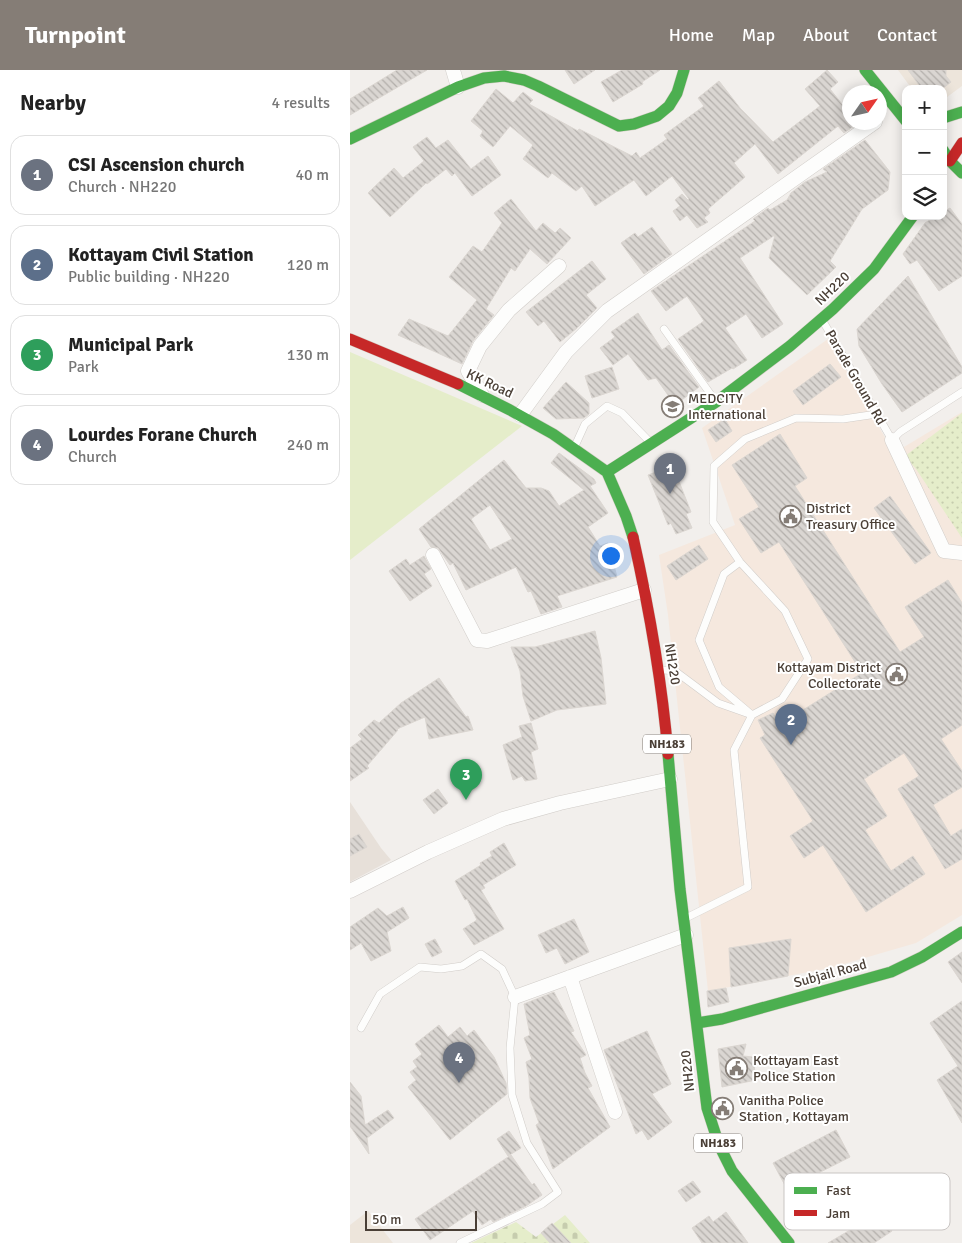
<!DOCTYPE html>
<meta charset="utf-8">
<style>
body{margin:0;font-family:Signika,sans-serif;background:#f2f2f2;color:#222}
.controls{position:absolute;right:15px;top:15px;display:grid;overflow:hidden;border-radius:10px;box-shadow:0 2px 12px #0003}
.controls button{width:45px;height:45px;display:grid;place-items:center;padding:0;border:0;border-bottom:1px solid #e0e0e0;background:#fff;color:#222;font:25px sans-serif}
.compass{position:absolute;left:492px;top:15px;width:45px;height:45px;border-radius:50%;background:#fff;box-shadow:0 2px 12px #0003;rotate:56deg}
.scale{position:absolute;left:15px;bottom:12px;width:112px;box-sizing:border-box;padding-left:5px;border:2px solid #4a3f36;border-top:0;font-size:14px;line-height:18px;white-space:nowrap;color:#4a3f36;-webkit-text-stroke:4px #fff;paint-order:stroke}
.you{position:absolute;left:260px;top:485px;width:18px;height:18px;margin:-12px;border:4px solid #fff;border-radius:50%;background:#1a73e8;box-shadow:0 0 0 8px #1a73e833}
.badge{display:grid;place-items:center;width:32px;height:32px;border-radius:50%;background:#857d76;color:#fff;font-size:16px;font-weight:700}
.pin{position:absolute;translate:-50% -41px;filter:drop-shadow(0 1px 2px #0008)}
.pin::after{content:'';position:absolute;top:26px;width:18px;height:15px;background:inherit;clip-path:polygon(0 0,100% 0,50% 100%)}
.list{margin:0;padding:0;list-style:none}
h2{display:flex;justify-content:space-between;align-items:center;height:65px;margin:0;padding:0 20px;font-size:21px}
h2 small{font-size:16px;font-weight:400;color:#767676}
.list li{display:grid;grid-template-columns:32px 1fr auto;gap:15px;align-items:center;box-sizing:border-box;height:80px;margin:0 10px 10px;padding:0 10px;border:1px solid #e0e0e0;border-radius:15px}
.list b{display:block;font-size:19px;white-space:nowrap}
.list p{margin:0;font-size:16px;white-space:nowrap;color:#767676}
.list em{font-size:16px;font-style:normal;color:#767676}
.icon{flex:none;width:28px;height:28px;fill:none;stroke:currentColor;stroke-width:2;stroke-linecap:round;stroke-linejoin:round}
.map{position:relative;flex:none;width:612px;height:1173px;overflow:hidden}
header{display:flex;align-items:center;gap:30px;box-sizing:border-box;height:70px;padding:0 25px;background:#857d76;color:#fff}
header strong{font-size:24px}
nav{display:flex;gap:28px;margin-inline-start:auto;font-size:18px}
main{display:flex}
aside{flex:1;background:#fff}
.map>svg:first-child{display:block}
.residential{fill:#e7e0d9}
.commercial{fill:#f5e8de}
.education{fill:#ede5db}
.grass{fill:#e5edca}
.cemetery{fill:url(#cemetery-stones)}
.park{fill:url(#park-dots)}
.building{fill:url(#building-back-hatch);stroke:#dbd6d1;fill-rule:evenodd}
.lines{fill:none;stroke-linecap:round;stroke-linejoin:round}
.lane-casing{stroke:#d1cdc9;stroke-width:8}
.street-casing{stroke:#d1cdc9;stroke-width:15}
.fast-casing{stroke:#d3cdc4;stroke-width:12}
.jam-casing{stroke:#d3cdc4;stroke-width:12}
.lane{stroke:#fdfdfc;stroke-width:7}
.street{stroke:#fdfdfc;stroke-width:14}
.fast{stroke:#4caf50;stroke-width:11}
.jam{stroke:#c62828;stroke-width:11}
.labels{text-anchor:middle;stroke-width:4;stroke-linejoin:round;paint-order:stroke}
.shield{fill:#fff;stroke:#807972;stroke-width:1}
.shield-label{font-size:12px;font-weight:bold;fill:#4a3f36}
.street-label{font-size:14px;fill:#4a3f36;stroke:#fff}
.poi-label{font-size:14px;fill:#4a3f36;stroke:#fff;text-anchor:start}
.key{fill:#fff;stroke:#c9c5c3;stroke-width:1}
.key-label{font-size:14px;fill:#4a3f36}
</style>
<header>
<strong>Turnpoint</strong>
<nav><a>Home</a><a>Map</a><a>About</a><a>Contact</a></nav>
</header>
<main>
<aside>
<h2>Nearby<small>4 results</small></h2>
<ul class="list">
<li><span class="badge" style="background:#6b7280">1</span><div><b>CSI Ascension church</b><p>Church · NH220</p></div><em>40 m</em></li>
<li><span class="badge" style="background:#5c6f8a">2</span><div><b>Kottayam Civil Station</b><p>Public building · NH220</p></div><em>120 m</em></li>
<li><span class="badge" style="background:#2e9e5b">3</span><div><b>Municipal Park</b><p>Park</p></div><em>130 m</em></li>
<li><span class="badge" style="background:#6b7280">4</span><div><b>Lourdes Forane Church</b><p>Church</p></div><em>240 m</em></li>
</ul>
</aside>
<div class="map">
<svg width="612" height="1173" viewBox="0 0 612 1173">
<defs>
<pattern id="cemetery-stones" width="16" height="16" patternUnits="userSpaceOnUse" patternTransform="scale(1.25)"><rect width="16" height="16" fill="#e5edca"/><path d="M2 7V4a2 2 0 0 1 4 0v3zM10 15v-3a2 2 0 0 1 4 0v3z" fill="#c6ccae"/></pattern>
<pattern id="park-dots" width="8" height="8" patternUnits="userSpaceOnUse" patternTransform="scale(1.25)"><rect width="8" height="8" fill="#e5edca"/><path d="M2 2h.1M6 6h.1" fill="none" stroke="#c6ccae" stroke-width="1.8" stroke-linecap="round"/></pattern>
<pattern id="building-back-hatch" width="6" height="6" patternUnits="userSpaceOnUse" patternTransform="scale(1.25)"><rect width="6" height="6" fill="#dad6d2"/><path d="M-1 5l2 2M0 0l6 6M5-1l2 2" fill="none" stroke="#b3afab"/></pattern>
</defs>
<rect width="100%" height="100%" fill="#f2efec"/>
<path class="residential" d="M0,732L31,778L41,790L0,812Z"/>
<path class="commercial" d="M478,269L544,383L612,342V845L566,873L480,898L358,921L318,545L309,485L385,455L352,358Z"/>
<path class="education" d="M548,0H612V16L593,30V19H562Z
M18,1141L43,1173H0V1155Z"/>
<path class="grass" d="M0,282L172,356L0,490Z"/>
<path class="cemetery" d="M215,1145L240,1173H121L166,1152L186,1167Z"/>
<path class="park" d="M612,343V468L566,399L555,386Z"/>
<path class="building" d="M47,0H77L0,45V29Z
M215,0H245L224,14Z
M272,0H310L292,12L293,14L263,32L251,12Z
M477,0L488,12L480,19L500,44V52L504,56L494,63L488,56L428,104L405,74L384,93L395,107L358,139L360,143L354,148L358,152L347,158L337,145L330,151L323,141L330,136L325,130L332,124L338,130L339,129L322,106L296,126L284,110L245,136L232,116L226,121L202,103L198,108L173,89L183,75L160,56L143,77L130,66L133,61L121,51L146,19L163,33L173,22L183,30L179,34L228,61L229,59L282,86L286,82L290,88L317,69L314,65L354,36L348,28L369,11L390,38L423,72L470,36L455,19Z
M558,0H596V6L601,12L592,19H572Z
M77,67L86,78L98,70L121,99L138,86L151,105L122,126L105,103L102,106L96,99L77,114L76,113L40,147L18,123L44,98L53,108L74,91L63,77Z
M515,70L540,102L538,120L512,139L480,191L486,197L457,225L419,188L425,165L390,188L433,254L412,268L396,244L375,258L397,290L383,299L382,298L358,312L328,269L354,251L337,226L316,241L301,221L405,151L403,149L418,138L420,140L437,130L441,123L455,112L477,102L473,99Z
M161,129L186,161L193,153L205,163L210,158L221,168L197,194L180,179L165,201L161,198L136,239L144,245L123,271L112,294L48,265L59,249L98,266L127,230L99,207L123,176L132,182L152,153L144,143Z
M600,138L612,154V206L589,221L567,190L560,194L553,184L575,153L586,146H593V142Z
M302,157L322,184L294,204L271,173L285,163L288,167Z
M242,191L256,209L236,225L247,238L227,258L210,272L194,251L188,256L176,242Z
M558,206L612,297V303L552,342L532,314L509,276L507,259Z
M288,243L312,280L319,275L349,317L325,335L306,308L298,310L278,284L263,295L250,278L265,267L261,262Z
M480,294L491,307L453,335L443,321Z
M262,297L269,319L242,328L235,306Z
M216,312L239,333V344L234,348L206,349L193,338Z
M375,349L382,361L366,372L358,360Z
M430,364L457,408L445,416L550,582L574,567L555,537L598,510L612,533V655L591,669L612,701V717L583,735L601,766L612,759V789L595,799L548,719L569,706L554,683L514,709L537,746L515,760L541,801L563,786L575,804L516,842L473,775L454,788L440,766L463,751L410,668L415,665L408,650L423,643L429,655L512,603L429,472L411,483L389,449L409,437L382,395Z
M209,383L244,409L246,413L240,416L258,443L238,457L250,476L258,473L267,507L207,526L212,537L191,544L181,521L178,522L166,497L116,520L103,493L100,495L88,478L81,477L69,459L154,390L176,418H191L199,421L209,436L234,420L201,393ZM140,435L162,469L140,480L121,449Z
M323,396L341,442L336,444L342,458L326,464L321,453L318,455L298,405Z
M540,426L581,483L565,494L524,438Z
M349,475L358,489L326,510L317,496Z
M74,486L81,499L74,504L82,516L60,531L39,501L56,489L60,495Z
M245,561L251,588L256,634L207,640L181,651L173,626L170,601L161,577H185Z
M89,608L116,647L118,646L123,660L79,669L75,647L47,659L48,660L17,696L19,698L0,711V678L12,669L8,665L24,650L29,653L51,633Z
M181,653L188,679L181,682L187,709L175,711L172,706L163,710L153,675L172,667L169,656Z
M88,719L98,733L84,744L73,730Z
M9,764L17,777L0,786V769Z
M154,773L166,795L133,815L135,818L131,820L154,859L124,875L113,859L127,850L117,829L115,830L105,811L131,795L130,793L142,786L140,782Z
M53,837L59,848L37,862L41,881L21,891L11,873L0,880V857L28,838L37,846Z
M224,849L239,882L215,894L207,878L196,883L188,865Z
M85,869L92,882L82,887L75,874Z
M441,869L438,906L381,917L379,878Z
M612,882V913L598,892Z
M376,918L379,932L358,937L357,921Z
M204,922L224,961L221,962L236,985L230,988L235,1003L242,1016L238,1018L260,1057L203,1099L186,1055L189,1053L180,1028L179,1008L176,992L182,989L174,968L180,965L174,934Z
M612,931V1053L587,1010L608,996L580,953Z
M89,955L98,967L110,957L117,966L124,960L144,987L156,1013L157,1024L100,1070L58,1017L66,1010L60,1002L67,997L63,991L72,984L65,974Z
M297,961L321,1014L302,1024L322,1052L298,1070L292,1060L286,1064L254,980Z
M396,974L393,986L403,987L406,1010L372,1017L368,979Z
M0,1012L11,1026L15,1055L38,1040L44,1048L17,1068L19,1084L0,1056Z
M486,1060L500,1087L437,1119L423,1093Z
M159,1061L171,1078L158,1086L147,1069Z
M161,1085L182,1115L184,1113L192,1125L176,1136L143,1152L141,1149L132,1155L123,1141L80,1170L65,1149Z
M343,1111L351,1122L336,1132L328,1121Z
M376,1142L398,1173H352L342,1158L359,1146L363,1152Z
M529,1143L542,1161L524,1173H478Z
M202,1153L221,1173H200L191,1163Z"/>
<g class="lines">
<defs>
<path id="lane" d="M474,253L542,370L550,362L612,322
M314,259L364,329
M225,376L235,354L257,336L272,343L298,370
M390,492L374,504L349,570L369,617L402,645L432,629L458,589L435,541L390,492L363,452L364,396L395,369L446,348L493,349L527,344
M314,600L325,601L368,633L402,645L384,680L398,817L338,847
M11,958L30,924L70,897L91,899L112,896L131,884L152,899L165,927L160,978L162,1025L177,1073L208,1122L192,1134L110,1173"/>
<path id="street" d="M103,0L108,17
M132,325L118,301L130,276L159,240L209,196
M170,345L216,282L257,241L525,52
M542,370L594,481L612,483
M83,485L127,570L137,571L294,520
M0,821L78,782L153,749L210,733L320,709
M220,907L265,1042
M165,927L336,865"/>
<path id="fast" d="M515,0L556,51
M593,48L612,42
M0,69L108,17L134,8L154,6L174,10L188,16L269,56L284,54L307,46L319,36L327,23L334,0
M593,80L600,91L612,103
M108,314L160,340L203,364L257,402
M283,467L276,446L257,402L366,332L440,276L483,239L524,199L563,146
M318,684L330,819L357,1038L369,1075L382,1101L439,1173
M347,953L372,949L541,902L572,887L612,862"/>
<path id="jam" d="M600,91L612,73
M0,269L108,314
M283,467C299,538 312,611 318,684"/>
</defs>
<use href="#lane" class="lane-casing"/>
<use href="#street" class="street-casing"/>
<use href="#fast" class="fast-casing"/>
<use href="#jam" class="jam-casing"/>
<use href="#lane" class="lane"/>
<use href="#street" class="street"/>
<use href="#fast" class="fast"/>
<use href="#jam" class="jam"/>
</g>
<defs>
<symbol id="university-ring" viewBox="-11 -11 22 22"><circle r="9.5" fill="#fff" stroke="#857d76" stroke-width="1.5"/><path d="M0-5L7-2L0 1L-7-2ZM-4 1L0 2.5L4 1V4Q0 6-4 4Z" fill="#857d76"/></symbol>
<symbol id="civic-ring" viewBox="-11 -11 22 22"><circle r="9.5" fill="#fff" stroke="#857d76" stroke-width="1.5"/><path d="M-.6-6.5H3V-4.5H.6V-3L4-1V1h2V6H-6V1h2V-1L-.6-3ZM-1.2 2.5V6h2.4V2.5Z" fill="#857d76"/></symbol>
</defs>
<g fill-rule="evenodd">
<use href="#university-ring" x="310" y="324" width="25" height="25"/>
<use href="#civic-ring" x="428" y="434" width="25" height="25"/>
<use href="#civic-ring" x="534" y="592" width="25" height="25"/>
<use href="#civic-ring" x="374" y="986" width="25" height="25"/>
<use href="#civic-ring" x="360" y="1026" width="25" height="25"/>
</g>
<g class="labels">
<g class="shield">
<rect x="293" y="664.5" width="48" height="19" rx="4"/>
<rect x="344" y="1063.5" width="48" height="19" rx="4"/>
</g>
<g class="shield-label">
<text x="317" y="678">NH183</text>
<text x="368" y="1077">NH183</text>
</g>
<g class="street-label">
<text transform="translate(482 218) rotate(-44)" y="5">NH220</text>
<text transform="translate(506 307) rotate(60)" y="5">Parade Ground Rd</text>
<text transform="translate(140 313) rotate(25)" y="5">KK Road</text>
<text transform="translate(323 594) rotate(81)" y="5">NH220</text>
<text transform="translate(480 903) rotate(-15)" y="5">Subjail Road</text>
<text transform="translate(337 1001) rotate(-96)" y="5">NH220</text>
</g>
<g class="poi-label">
<text x="338" y="333">MEDCITY<tspan x="338" dy="16">International</tspan></text>
<text x="456" y="443">District<tspan x="456" dy="16">Treasury Office</tspan></text>
<text x="531" y="602" text-anchor="end">Kottayam District<tspan x="531" dy="16">Collectorate</tspan></text>
<text x="403" y="995">Kottayam East<tspan x="403" dy="16">Police Station</tspan></text>
<text x="389" y="1035">Vanitha Police<tspan x="389" dy="16">Station , Kottayam</tspan></text>
</g>
</g>
<rect x="434" y="1103" width="166" height="57" rx="8" class="key"/>
<rect x="444" y="1117" width="23" height="7" fill="#4caf50"/>
<rect x="444" y="1140" width="23" height="6" fill="#c62828"/>
<g class="key-label">
<text x="476" y="1125">Fast</text>
<text x="476" y="1148">Jam</text>
</g>
</svg>
<div class="controls">
<button>+</button>
<button>−</button>
<button><svg class="icon" aria-label="layers" viewBox="0 0 24 24"><path d="M12 4l9 5-9 5-9-5zM3 14l9 5 9-5"/></svg></button>
</div>
<svg class="compass" viewBox="-18 -18 36 36"><path d="M0-13l5 13h-10z" fill="#e53935"/><path d="M0 13l5-13h-10z" fill="#767676"/></svg>
<div class="scale">50 m</div>
<div class="you"></div>
<div class="pin badge" style="left:320px;top:424px;background:#6b7280">1</div>
<div class="pin badge" style="left:441px;top:675px;background:#5c6f8a">2</div>
<div class="pin badge" style="left:116px;top:730px;background:#2e9e5b">3</div>
<div class="pin badge" style="left:109px;top:1013px;background:#6b7280">4</div>
</div>
</main>
